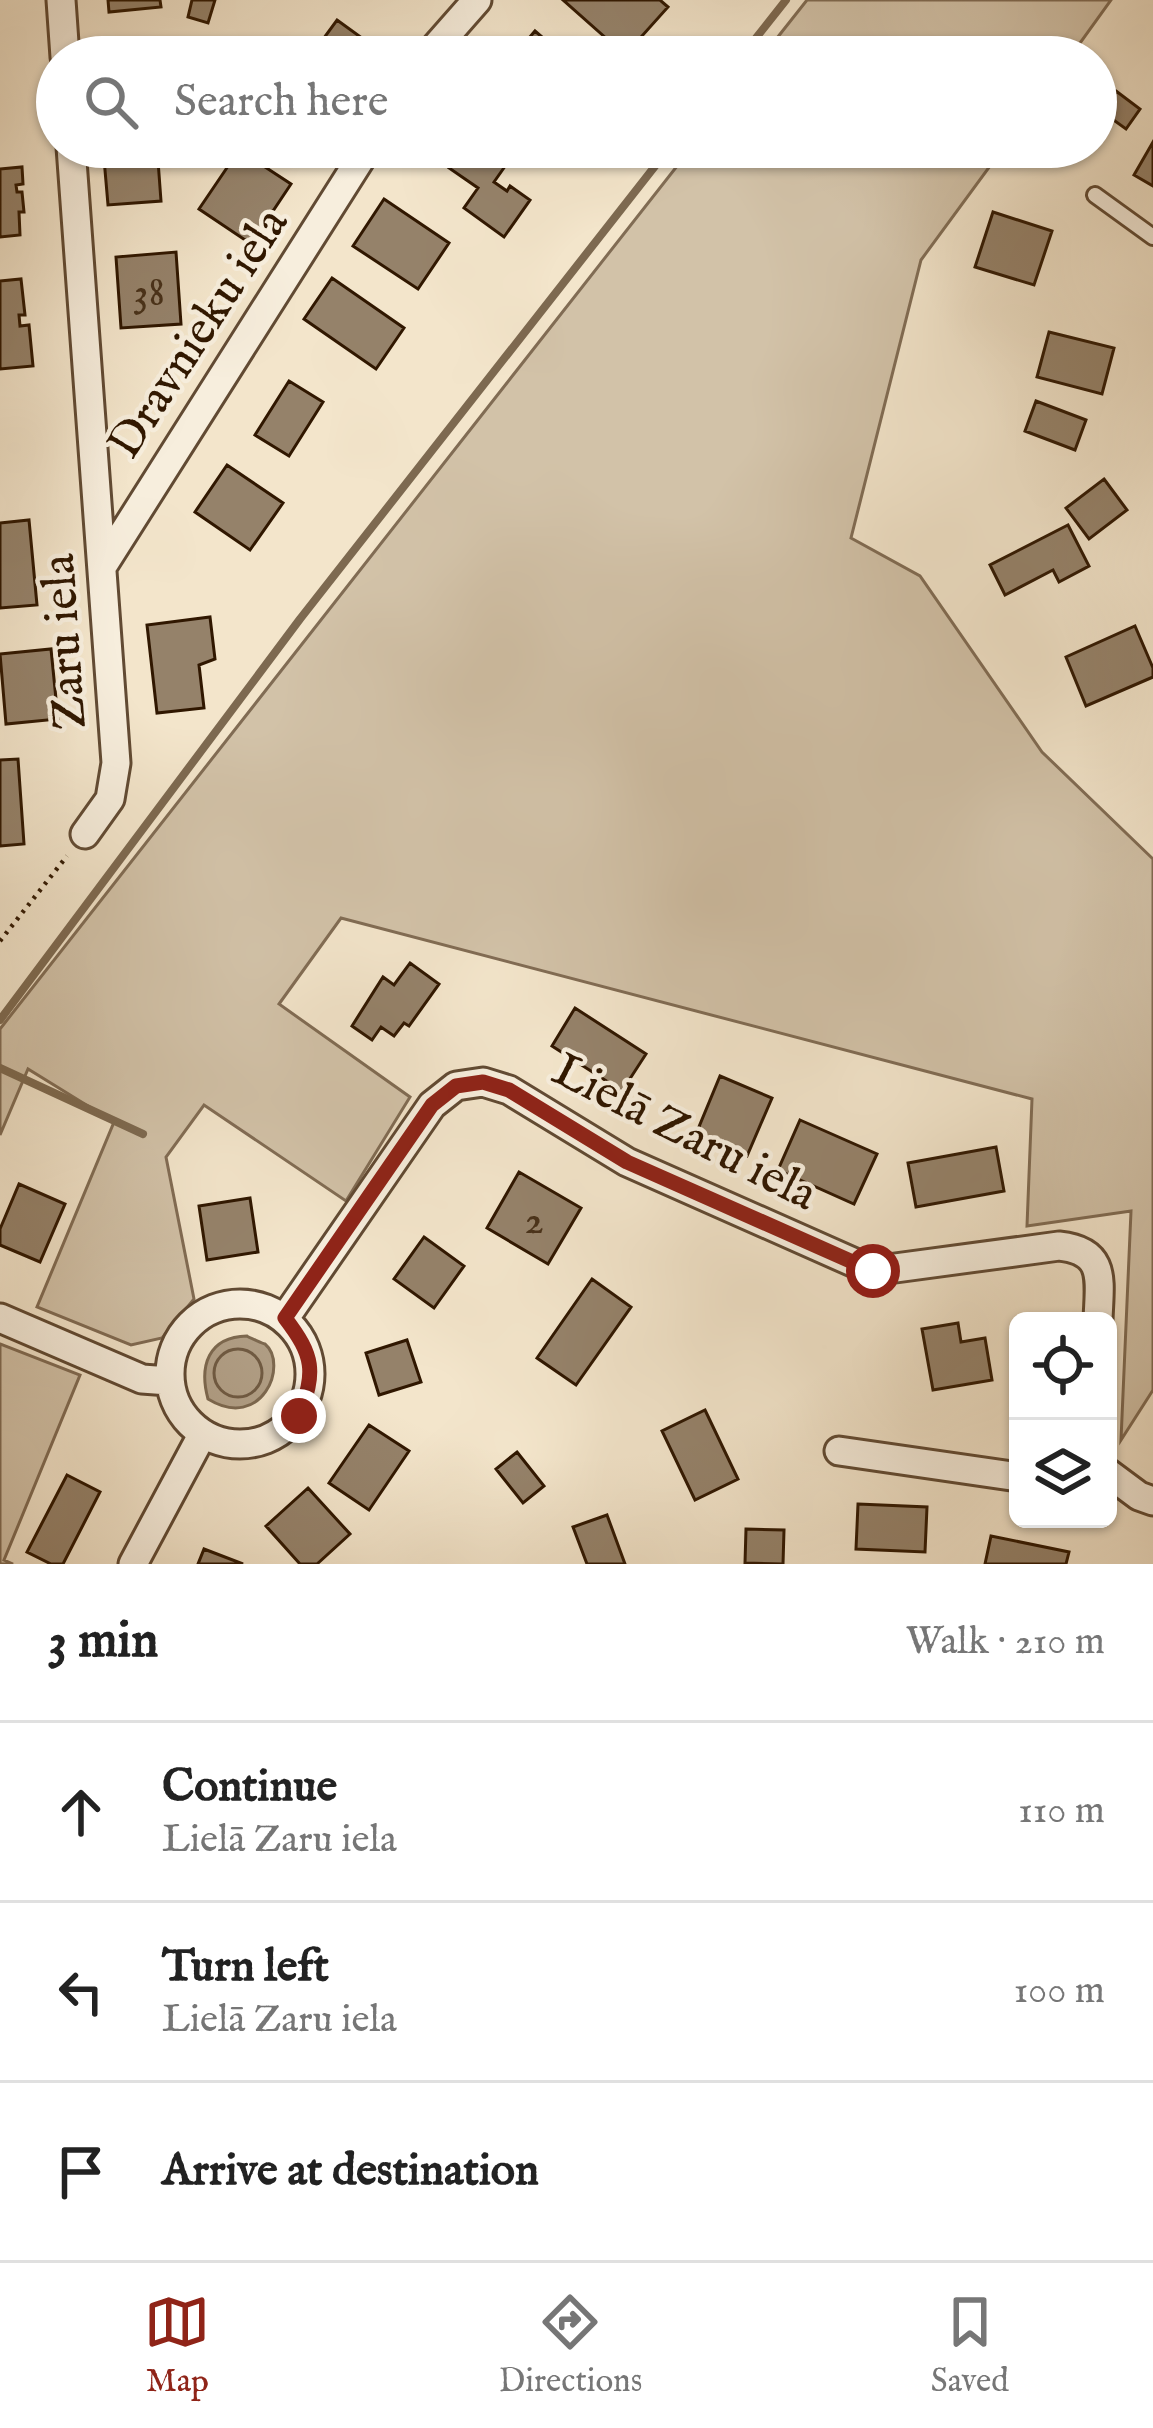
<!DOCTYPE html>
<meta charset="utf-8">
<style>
body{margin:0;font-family:"IM FELL English",serif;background:#f6f6f6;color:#222}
.controls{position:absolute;right:36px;bottom:36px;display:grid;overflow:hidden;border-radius:18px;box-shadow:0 3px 9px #0004}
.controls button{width:108px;height:108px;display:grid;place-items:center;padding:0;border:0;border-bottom:3px solid #e0e0e0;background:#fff;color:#222;font:60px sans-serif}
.stop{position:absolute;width:36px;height:36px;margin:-27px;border:9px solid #8f2418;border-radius:50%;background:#fff}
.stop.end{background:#8f2418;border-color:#fff;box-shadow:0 3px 12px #0008}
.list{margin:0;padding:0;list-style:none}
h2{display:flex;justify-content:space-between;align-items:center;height:156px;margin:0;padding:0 48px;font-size:51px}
h2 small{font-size:39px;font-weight:400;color:#767676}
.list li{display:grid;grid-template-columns:78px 1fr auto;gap:36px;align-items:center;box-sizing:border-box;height:180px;padding:0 48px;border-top:3px solid #e0e0e0}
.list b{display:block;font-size:45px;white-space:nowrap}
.list p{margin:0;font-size:39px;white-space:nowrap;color:#767676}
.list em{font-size:39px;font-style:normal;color:#767676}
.icon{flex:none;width:66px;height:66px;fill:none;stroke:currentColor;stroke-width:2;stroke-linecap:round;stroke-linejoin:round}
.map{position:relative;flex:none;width:1153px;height:1564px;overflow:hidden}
.search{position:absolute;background:#fff;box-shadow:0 3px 9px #0004;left:36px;right:36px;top:36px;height:132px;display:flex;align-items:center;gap:30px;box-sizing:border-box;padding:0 42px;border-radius:66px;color:#767676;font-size:45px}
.sheet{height:696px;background:#fff}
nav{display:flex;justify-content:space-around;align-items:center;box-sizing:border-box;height:168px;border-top:3px solid #e0e0e0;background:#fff;font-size:33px;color:#767676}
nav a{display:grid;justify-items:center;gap:6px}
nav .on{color:#8f2418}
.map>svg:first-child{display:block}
.green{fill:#d2c2a8;stroke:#816c54;stroke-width:3}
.water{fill:#b19f86;stroke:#7d6950;stroke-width:3}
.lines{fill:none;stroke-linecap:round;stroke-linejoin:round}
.shore{stroke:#705b43;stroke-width:3}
.stream{stroke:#7d6950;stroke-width:8}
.building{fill:#95826a;stroke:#301700;stroke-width:3}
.lane-casing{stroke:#614a33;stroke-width:20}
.street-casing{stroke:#614a33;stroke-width:33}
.path{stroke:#301700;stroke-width:4.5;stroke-dasharray:3 6;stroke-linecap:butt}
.lane{stroke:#f7eedd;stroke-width:14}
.street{stroke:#f7eedd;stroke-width:27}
.route{stroke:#8f2418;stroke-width:15}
.labels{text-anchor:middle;stroke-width:9;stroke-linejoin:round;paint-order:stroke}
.number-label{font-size:42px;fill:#49321a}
.street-label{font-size:48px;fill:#301700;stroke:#f7eedd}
</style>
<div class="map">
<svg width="1153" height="1564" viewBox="0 0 1153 1564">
<rect width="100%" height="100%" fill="#f3e5cb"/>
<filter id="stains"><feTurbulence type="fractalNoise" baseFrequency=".00167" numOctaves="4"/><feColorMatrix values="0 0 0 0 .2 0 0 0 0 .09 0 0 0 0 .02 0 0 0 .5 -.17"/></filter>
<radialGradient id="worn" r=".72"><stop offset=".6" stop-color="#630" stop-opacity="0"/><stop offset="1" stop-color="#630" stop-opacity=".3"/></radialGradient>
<path class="green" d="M807,0H1111L1070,57H762Z
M692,147H1004L921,260L851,538L920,576L1042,752L1153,859V1390L1121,1440L1131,1211L1027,1226L1032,1099L341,918L279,1004L410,1097L346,1201L204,1105L166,1157L194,1299L162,1338L131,1345L37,1307L114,1122L28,1069L0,1135V1029Z
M0,1344L80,1375L4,1560L13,1564H0Z"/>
<path class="water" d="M247,1336C248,1337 264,1344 265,1344C289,1364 262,1432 208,1399C199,1366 208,1337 247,1336Z"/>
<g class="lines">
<path class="shore" d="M214 1373a24 24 0 1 1 48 0a24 24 0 1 1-48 0Z"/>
<path class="stream" d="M741,57L786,0
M0,1020L300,619L670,147
M0,1068L143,1134"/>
</g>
<path class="building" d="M108,0H160L161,7L109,12Z
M192,0H215L208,23L188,17Z
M563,0H660L668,7L625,55Z
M337,20L373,46L365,57H310Z
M535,31L565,57H513Z
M1116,91L1140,109L1126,129L1101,111Z
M1153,142V186L1134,175Z
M103,147H157L161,201L108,205Z
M464,147H487L508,162L494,182L507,191L510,186L530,200L504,237L464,208L478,188L449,168Z
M239,150L291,184L251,244L199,209Z
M22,167L23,184L16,185L17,192H22L24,212H19L20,235L0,237V169Z
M384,199L449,243L418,289L353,246Z
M993,212L1052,231L1034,285L975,267Z
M176,252L181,324L121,328L116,257Z
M332,278L404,328L376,369L304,319Z
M21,279L25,315H19L20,326L29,325L33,366L0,369V281Z
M1049,332L1114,348L1102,394L1037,377Z
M289,381L323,402L289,456L255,435Z
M1036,401L1086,420L1075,450L1025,431Z
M227,465L283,503L250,550L195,512Z
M1104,479L1127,510L1089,539L1066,508Z
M29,520L37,605L0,608V523Z
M1068,525L1089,566L1059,582L1053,570L1005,595L990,565Z
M210,617L215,659L199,665L204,708L157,713L147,625Z
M1135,626L1153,668V677L1086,706L1066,657Z
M51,649L58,719L6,724L0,654Z
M18,759L24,844L0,846V760Z
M410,963L439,984L409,1026L404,1023L394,1036L381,1027L372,1040L352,1026L383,977L394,985Z
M575,1008L646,1054L622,1091L552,1046Z
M720,1076L772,1098L747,1156L696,1134Z
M800,1120L877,1154L854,1204L778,1170Z
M996,1147L1004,1191L916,1207L908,1163Z
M519,1172L581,1208L548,1264L487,1228Z
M19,1184L65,1204L40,1262L0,1245V1229Z
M250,1198L258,1252L207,1260L199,1206Z
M424,1237L464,1266L434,1308L394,1279Z
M592,1279L631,1307L576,1385L537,1358Z
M958,1323L961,1342L985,1338L992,1380L933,1390L922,1329Z
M407,1340L421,1382L379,1395L366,1353Z
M705,1410L738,1479L695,1500L662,1431Z
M369,1425L409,1451L369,1510L329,1483Z
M517,1452L544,1486L523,1503L496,1469Z
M67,1475L100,1492L63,1564H51L27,1552Z
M308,1488L350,1534L317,1564H300L266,1526Z
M858,1504L927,1507L925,1552L856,1549Z
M607,1515L625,1564H587L573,1527Z
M746,1529L784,1530L783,1564L745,1563Z
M991,1536L1069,1552L1066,1564H985Z
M204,1549L243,1564H198Z"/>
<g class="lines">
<defs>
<path id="lane" d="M1095,195L1153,237"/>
<path id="street" d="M61,0L65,57
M427,57L477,0
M71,147L116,763L110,799L85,834
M102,567L368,147
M170 1374a70 70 0 1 1 140 0a70 70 0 1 1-140 0Z
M0,1318L142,1379L169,1381
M285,1318L432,1105L456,1086L483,1082L509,1090L627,1162L873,1271L1059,1246C1108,1251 1099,1282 1098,1321
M839,1451L1018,1477
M1108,1473L1139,1496L1153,1501
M133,1564L202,1435"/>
</defs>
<use href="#lane" class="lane-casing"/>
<use href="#street" class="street-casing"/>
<path class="path" d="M0,941L67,856"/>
<use href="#lane" class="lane"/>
<use href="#street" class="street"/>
</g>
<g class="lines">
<path class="route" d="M299,1416C316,1371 314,1356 285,1318L432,1105L456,1086L483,1082L509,1090L627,1162L873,1271"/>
</g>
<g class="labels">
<g class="number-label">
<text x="149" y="305">38</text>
<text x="534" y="1233">2</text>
</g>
<g class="street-label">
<text transform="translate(196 332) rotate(-57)" y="17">Dravnieku iela</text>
<text transform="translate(62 642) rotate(-94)" y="17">Zaru iela</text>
<text transform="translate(686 1130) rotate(27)" y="17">Lielā Zaru iela</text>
</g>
</g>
<rect width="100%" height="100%" filter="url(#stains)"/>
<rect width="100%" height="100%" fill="url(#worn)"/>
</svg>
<div class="controls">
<button><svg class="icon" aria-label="locate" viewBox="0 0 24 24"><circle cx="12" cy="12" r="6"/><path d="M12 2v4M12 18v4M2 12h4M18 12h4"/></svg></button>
<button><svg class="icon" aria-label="layers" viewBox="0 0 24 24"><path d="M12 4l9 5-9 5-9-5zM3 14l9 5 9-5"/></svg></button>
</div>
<div class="stop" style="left:873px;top:1271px"></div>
<div class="stop end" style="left:299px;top:1416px"></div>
<div class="search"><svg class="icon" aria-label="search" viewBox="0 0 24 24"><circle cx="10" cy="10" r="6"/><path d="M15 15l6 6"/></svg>Search here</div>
</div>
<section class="sheet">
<h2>3 min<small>Walk · 210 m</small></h2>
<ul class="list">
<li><svg class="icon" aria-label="ahead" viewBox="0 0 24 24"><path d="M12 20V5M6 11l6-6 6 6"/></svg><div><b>Continue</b><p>Lielā Zaru iela</p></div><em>110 m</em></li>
<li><svg class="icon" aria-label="left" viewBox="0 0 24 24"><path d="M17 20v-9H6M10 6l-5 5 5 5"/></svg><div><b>Turn left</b><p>Lielā Zaru iela</p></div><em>100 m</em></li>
<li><svg class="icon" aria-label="arrive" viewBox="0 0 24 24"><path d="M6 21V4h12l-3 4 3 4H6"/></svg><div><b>Arrive at destination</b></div></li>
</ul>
</section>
<nav>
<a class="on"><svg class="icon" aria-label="map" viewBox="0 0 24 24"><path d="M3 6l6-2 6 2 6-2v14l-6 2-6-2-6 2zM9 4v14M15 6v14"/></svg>Map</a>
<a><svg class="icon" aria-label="directions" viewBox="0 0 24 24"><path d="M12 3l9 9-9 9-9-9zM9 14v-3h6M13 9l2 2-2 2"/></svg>Directions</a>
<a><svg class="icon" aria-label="saved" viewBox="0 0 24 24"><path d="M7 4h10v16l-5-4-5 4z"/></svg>Saved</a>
</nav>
